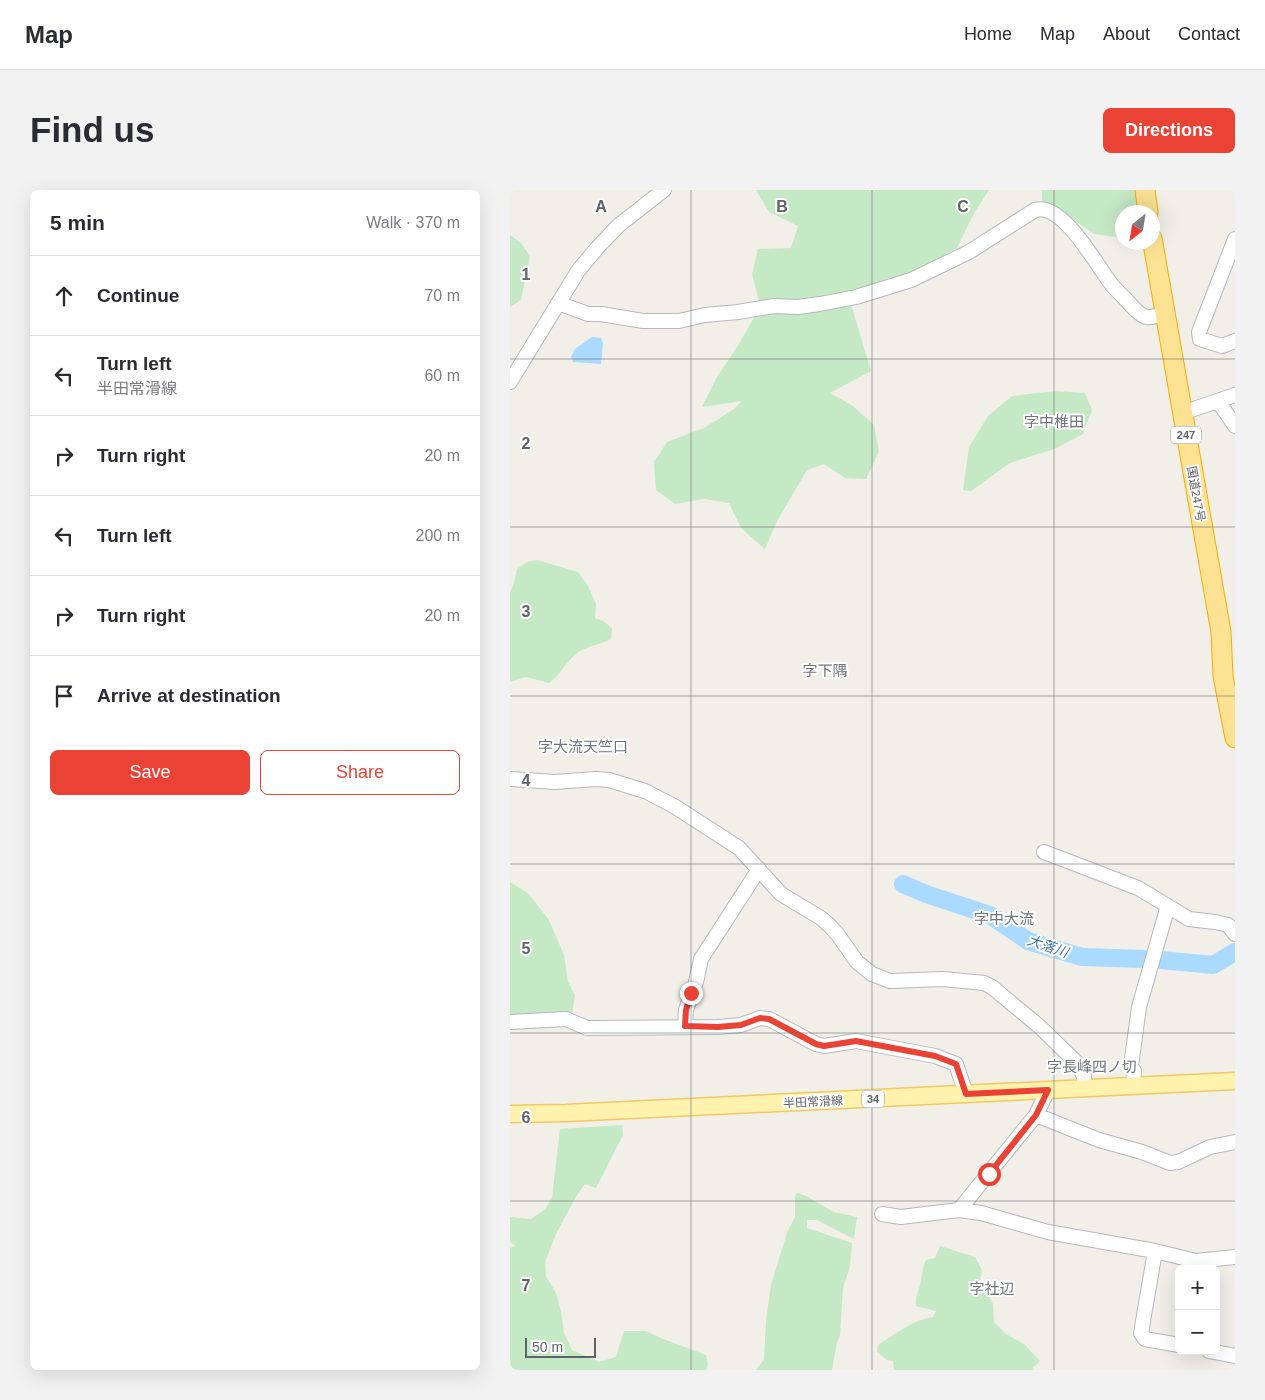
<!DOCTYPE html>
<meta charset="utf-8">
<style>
body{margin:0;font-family:Helvetica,"Noto Sans JP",sans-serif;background:#f2f2f3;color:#2b2b33}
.controls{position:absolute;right:15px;bottom:15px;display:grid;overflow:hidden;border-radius:8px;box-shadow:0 5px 20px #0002}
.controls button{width:45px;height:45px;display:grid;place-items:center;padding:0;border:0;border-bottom:1px solid #e1e1e2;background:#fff;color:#2b2b33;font:25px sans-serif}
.compass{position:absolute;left:605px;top:15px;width:45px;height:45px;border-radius:50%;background:#fff;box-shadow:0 5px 20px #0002;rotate:210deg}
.scale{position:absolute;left:15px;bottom:12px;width:71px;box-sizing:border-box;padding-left:5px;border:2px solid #5f6368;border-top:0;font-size:14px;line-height:18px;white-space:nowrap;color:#5f6368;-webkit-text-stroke:4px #fff;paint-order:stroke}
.stop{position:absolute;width:15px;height:15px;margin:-11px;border:4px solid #ea4335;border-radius:50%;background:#fff}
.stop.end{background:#ea4335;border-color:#fff;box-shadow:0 1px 5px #0008}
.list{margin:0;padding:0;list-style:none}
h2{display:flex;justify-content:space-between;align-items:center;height:65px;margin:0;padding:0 20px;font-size:21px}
h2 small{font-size:16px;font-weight:400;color:#7c7c81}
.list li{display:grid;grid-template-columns:32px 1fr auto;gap:15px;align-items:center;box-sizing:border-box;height:80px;padding:0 20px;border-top:1px solid #e1e1e2}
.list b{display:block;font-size:19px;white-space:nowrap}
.list p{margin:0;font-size:16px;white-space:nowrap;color:#7c7c81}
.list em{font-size:16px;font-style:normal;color:#7c7c81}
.actions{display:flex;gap:10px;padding:15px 20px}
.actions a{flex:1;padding:11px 0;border:1px solid #ea4335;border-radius:8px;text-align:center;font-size:18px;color:#ea4335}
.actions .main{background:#ea4335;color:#fff}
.icon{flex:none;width:28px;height:28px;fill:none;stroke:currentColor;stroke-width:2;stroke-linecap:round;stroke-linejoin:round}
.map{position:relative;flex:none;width:725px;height:1180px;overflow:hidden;border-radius:8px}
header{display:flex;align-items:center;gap:30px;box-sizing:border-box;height:70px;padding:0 25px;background:#fff;border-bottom:1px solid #e1e1e2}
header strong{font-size:24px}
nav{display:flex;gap:28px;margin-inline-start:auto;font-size:18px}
.intro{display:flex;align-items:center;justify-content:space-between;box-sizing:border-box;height:120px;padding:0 30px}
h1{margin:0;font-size:35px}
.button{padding:12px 22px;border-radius:8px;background:#ea4335;color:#fff;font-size:18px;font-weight:700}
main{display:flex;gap:30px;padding:0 30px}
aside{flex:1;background:#fff;border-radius:8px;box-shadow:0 5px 20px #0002}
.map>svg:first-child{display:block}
.green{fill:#c5e8c5}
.water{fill:#aadaff}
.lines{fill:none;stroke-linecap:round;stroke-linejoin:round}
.river{stroke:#aadaff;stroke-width:18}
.minor-casing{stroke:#b5b8bc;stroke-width:16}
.major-casing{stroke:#f2c960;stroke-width:19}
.highway-casing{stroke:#f9ab00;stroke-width:21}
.minor{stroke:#fff;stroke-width:14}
.major{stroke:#fff2af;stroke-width:16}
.highway{stroke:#fde293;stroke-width:19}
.route{stroke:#ea4335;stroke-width:6}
.grid{fill:none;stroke:#5f6368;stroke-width:1;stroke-opacity:0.55}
.labels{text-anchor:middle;stroke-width:4;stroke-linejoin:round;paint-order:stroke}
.shield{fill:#fff;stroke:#8f9295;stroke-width:1}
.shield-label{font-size:11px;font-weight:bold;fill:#5f6368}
.street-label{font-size:12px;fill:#5f6368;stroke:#fff}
.water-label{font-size:14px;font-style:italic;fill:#4174aa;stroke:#fff}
.quarter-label{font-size:15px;fill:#70757a;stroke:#fff}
.grid-label{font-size:16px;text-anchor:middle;font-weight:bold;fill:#5f6368;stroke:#fff;stroke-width:4;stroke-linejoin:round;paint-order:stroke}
</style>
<header>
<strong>Map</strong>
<nav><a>Home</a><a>Map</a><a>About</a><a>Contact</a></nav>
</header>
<div class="intro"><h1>Find us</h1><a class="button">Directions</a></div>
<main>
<aside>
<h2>5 min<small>Walk · 370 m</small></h2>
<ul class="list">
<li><svg class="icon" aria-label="ahead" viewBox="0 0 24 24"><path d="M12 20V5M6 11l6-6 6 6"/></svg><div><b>Continue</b></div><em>70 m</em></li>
<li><svg class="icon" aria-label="left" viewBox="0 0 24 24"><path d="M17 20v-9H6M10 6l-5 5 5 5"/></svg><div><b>Turn left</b><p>半田常滑線</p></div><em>60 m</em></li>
<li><svg class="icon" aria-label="right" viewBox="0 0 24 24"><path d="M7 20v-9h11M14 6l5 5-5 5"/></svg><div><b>Turn right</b></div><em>20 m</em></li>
<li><svg class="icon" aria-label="left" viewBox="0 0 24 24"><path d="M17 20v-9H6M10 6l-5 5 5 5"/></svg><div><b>Turn left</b></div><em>200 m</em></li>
<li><svg class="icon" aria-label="right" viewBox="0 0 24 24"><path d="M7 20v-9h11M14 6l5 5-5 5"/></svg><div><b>Turn right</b></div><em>20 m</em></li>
<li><svg class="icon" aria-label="arrive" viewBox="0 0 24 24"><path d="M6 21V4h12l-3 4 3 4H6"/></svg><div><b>Arrive at destination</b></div></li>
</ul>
<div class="actions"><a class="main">Save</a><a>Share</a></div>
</aside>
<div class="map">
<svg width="725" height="1180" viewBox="0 0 725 1180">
<rect width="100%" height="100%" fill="#f1efe8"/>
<path class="green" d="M246,0H479L464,23L447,58L375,97L338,104L361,181L320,203L343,216L364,235L369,261L356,289L335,288L314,274L297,280L267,331L255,359L231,338L219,313L194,309L165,314L146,300L144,272L157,252L194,238L224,219L232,211L192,217L207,187L229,154L246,124L249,111L242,84L248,59L281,58L288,36L259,22Z
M532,0H629L633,22H612V48L584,44L553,22L532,12Z
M0,45L11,53L20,66L11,110L0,117Z
M545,201L575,203L582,220L573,244L544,259L500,273L461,301L453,300L459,257L478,226L502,206Z
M27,370L68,382L78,396L86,414L85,428L93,431L102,438L101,449C91,454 79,456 70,461C57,469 51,485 39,493L16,487L0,492V402L4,393L7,379L17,372Z
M0,692L18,703L39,730L54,765L58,792L65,805L62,825L0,829Z
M112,935L113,945L86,998L75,994L67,1005L46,1044L35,1072L36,1086L46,1103L51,1121L54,1143L62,1160L89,1172L106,1167L114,1141H136L151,1148L196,1165L198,1175L196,1180H0V1058L6,1056L0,1052V1027L21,1029L35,1019L42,1008L50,939Z
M287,1003L296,1006L324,1022L347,1027L344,1049L307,1030H297V1038L342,1053L340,1076L333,1098L330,1145L327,1152L322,1180H246L254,1169L256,1131L261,1095L277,1043L285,1027V1007Z
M430,1056L465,1067L472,1080L470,1092L483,1114L484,1132L496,1144L514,1154L530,1171L522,1178L524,1180H384L383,1171L377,1170L367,1162L368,1155C385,1144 403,1130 423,1127L426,1121L406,1116C405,1105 408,1104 410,1095C412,1086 412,1079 416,1070L425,1068Z"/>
<path class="water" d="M82,147L91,148L93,153L91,174L63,172L61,167L65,159Z"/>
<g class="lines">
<path class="river" d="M393,694L416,704L480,725L518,751L572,767L635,769
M651,770L703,775L725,762"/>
<defs>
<path id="minor" d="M725,49L689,142L690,149L712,156L725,151
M48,113L78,124H91L133,131H169L195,125L228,122L264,116L288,117L310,114L346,107L401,90L459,62L525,20C553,12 587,76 602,95C607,101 613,106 618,112C623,117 629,125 636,127C641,128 649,125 655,124
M0,192L68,81L87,58L109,35L154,0
M708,211L725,236
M672,223L725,205
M0,589L45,592L86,589L99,590L135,601L164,616L229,658L271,704L311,728L320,736L328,745L347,772L362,784L380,791L433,789L474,793L482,797L530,837L566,872L574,886V897
M534,662L628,698L679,729L705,732L718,735L725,744
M0,832L56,829L77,838L208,837L231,835L250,828L259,829L306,854L314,856L346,851L425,866L446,874L456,904
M175,836L176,820L186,792L191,769L249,679
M623,896L624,881L621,876L629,817L658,716
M526,925L589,950L632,962L660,973L668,972L700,957L725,952
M449,1020L526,925L538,900
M372,1024L391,1027L449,1020L471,1023L538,1042L645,1061L686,1071L725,1067
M645,1061L631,1143L635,1149L669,1155
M699,1161L725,1166"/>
<path id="major" d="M0,924L56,923L725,891"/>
<path id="highway" d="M635,0L638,22
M642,48L711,442L713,486L725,548"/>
</defs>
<use href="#minor" class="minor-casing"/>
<use href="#major" class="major-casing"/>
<use href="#highway" class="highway-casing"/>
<use href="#minor" class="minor"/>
<use href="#major" class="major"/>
<use href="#highway" class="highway"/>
</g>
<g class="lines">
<path class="route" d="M181,803L176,820L175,836L208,837L231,835L250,828L259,829L306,854L314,856L346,851L425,866L446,874L456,904L538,900L526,925L479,984"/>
</g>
<path class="grid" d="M181,0V1180M362,0V1180M544,0V1180M0,169H725M0,337H725M0,506H725M0,674H725M0,843H725M0,1011H725"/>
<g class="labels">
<g class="shield">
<rect x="661" y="236.5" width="30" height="17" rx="4"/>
<rect x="352" y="900.5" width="22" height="17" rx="4"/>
</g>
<g class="shield-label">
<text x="676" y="249">247</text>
<text x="363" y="913">34</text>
</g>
<g class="street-label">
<text transform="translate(686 304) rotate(80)" y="4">国道247号</text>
<text transform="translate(303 912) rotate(-3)" y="4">半田常滑線</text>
</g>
<g class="water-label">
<text transform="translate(538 756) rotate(19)" y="5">大落川</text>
</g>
<g class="quarter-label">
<text x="544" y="237">字中椎田</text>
<text x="315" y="486">字下隅</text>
<text x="73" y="562">字大流天竺口</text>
<text x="494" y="734">字中大流</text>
<text x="582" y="882">字長峰四ノ切</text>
<text x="482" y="1104">字社辺</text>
</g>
</g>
<g class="grid-label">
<text x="91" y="22">A</text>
<text x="272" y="22">B</text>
<text x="453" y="22">C</text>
<text x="16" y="90">1</text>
<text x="16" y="259">2</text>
<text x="16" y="427">3</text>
<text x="16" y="596">4</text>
<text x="16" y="764">5</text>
<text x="16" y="933">6</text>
<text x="16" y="1101">7</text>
</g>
</svg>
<div class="controls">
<button>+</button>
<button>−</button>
</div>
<svg class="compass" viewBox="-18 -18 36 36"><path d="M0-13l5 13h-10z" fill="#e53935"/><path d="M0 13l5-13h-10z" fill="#7c7c81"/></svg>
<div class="scale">50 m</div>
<div class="stop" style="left:479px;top:984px"></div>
<div class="stop end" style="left:181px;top:803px"></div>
</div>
</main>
